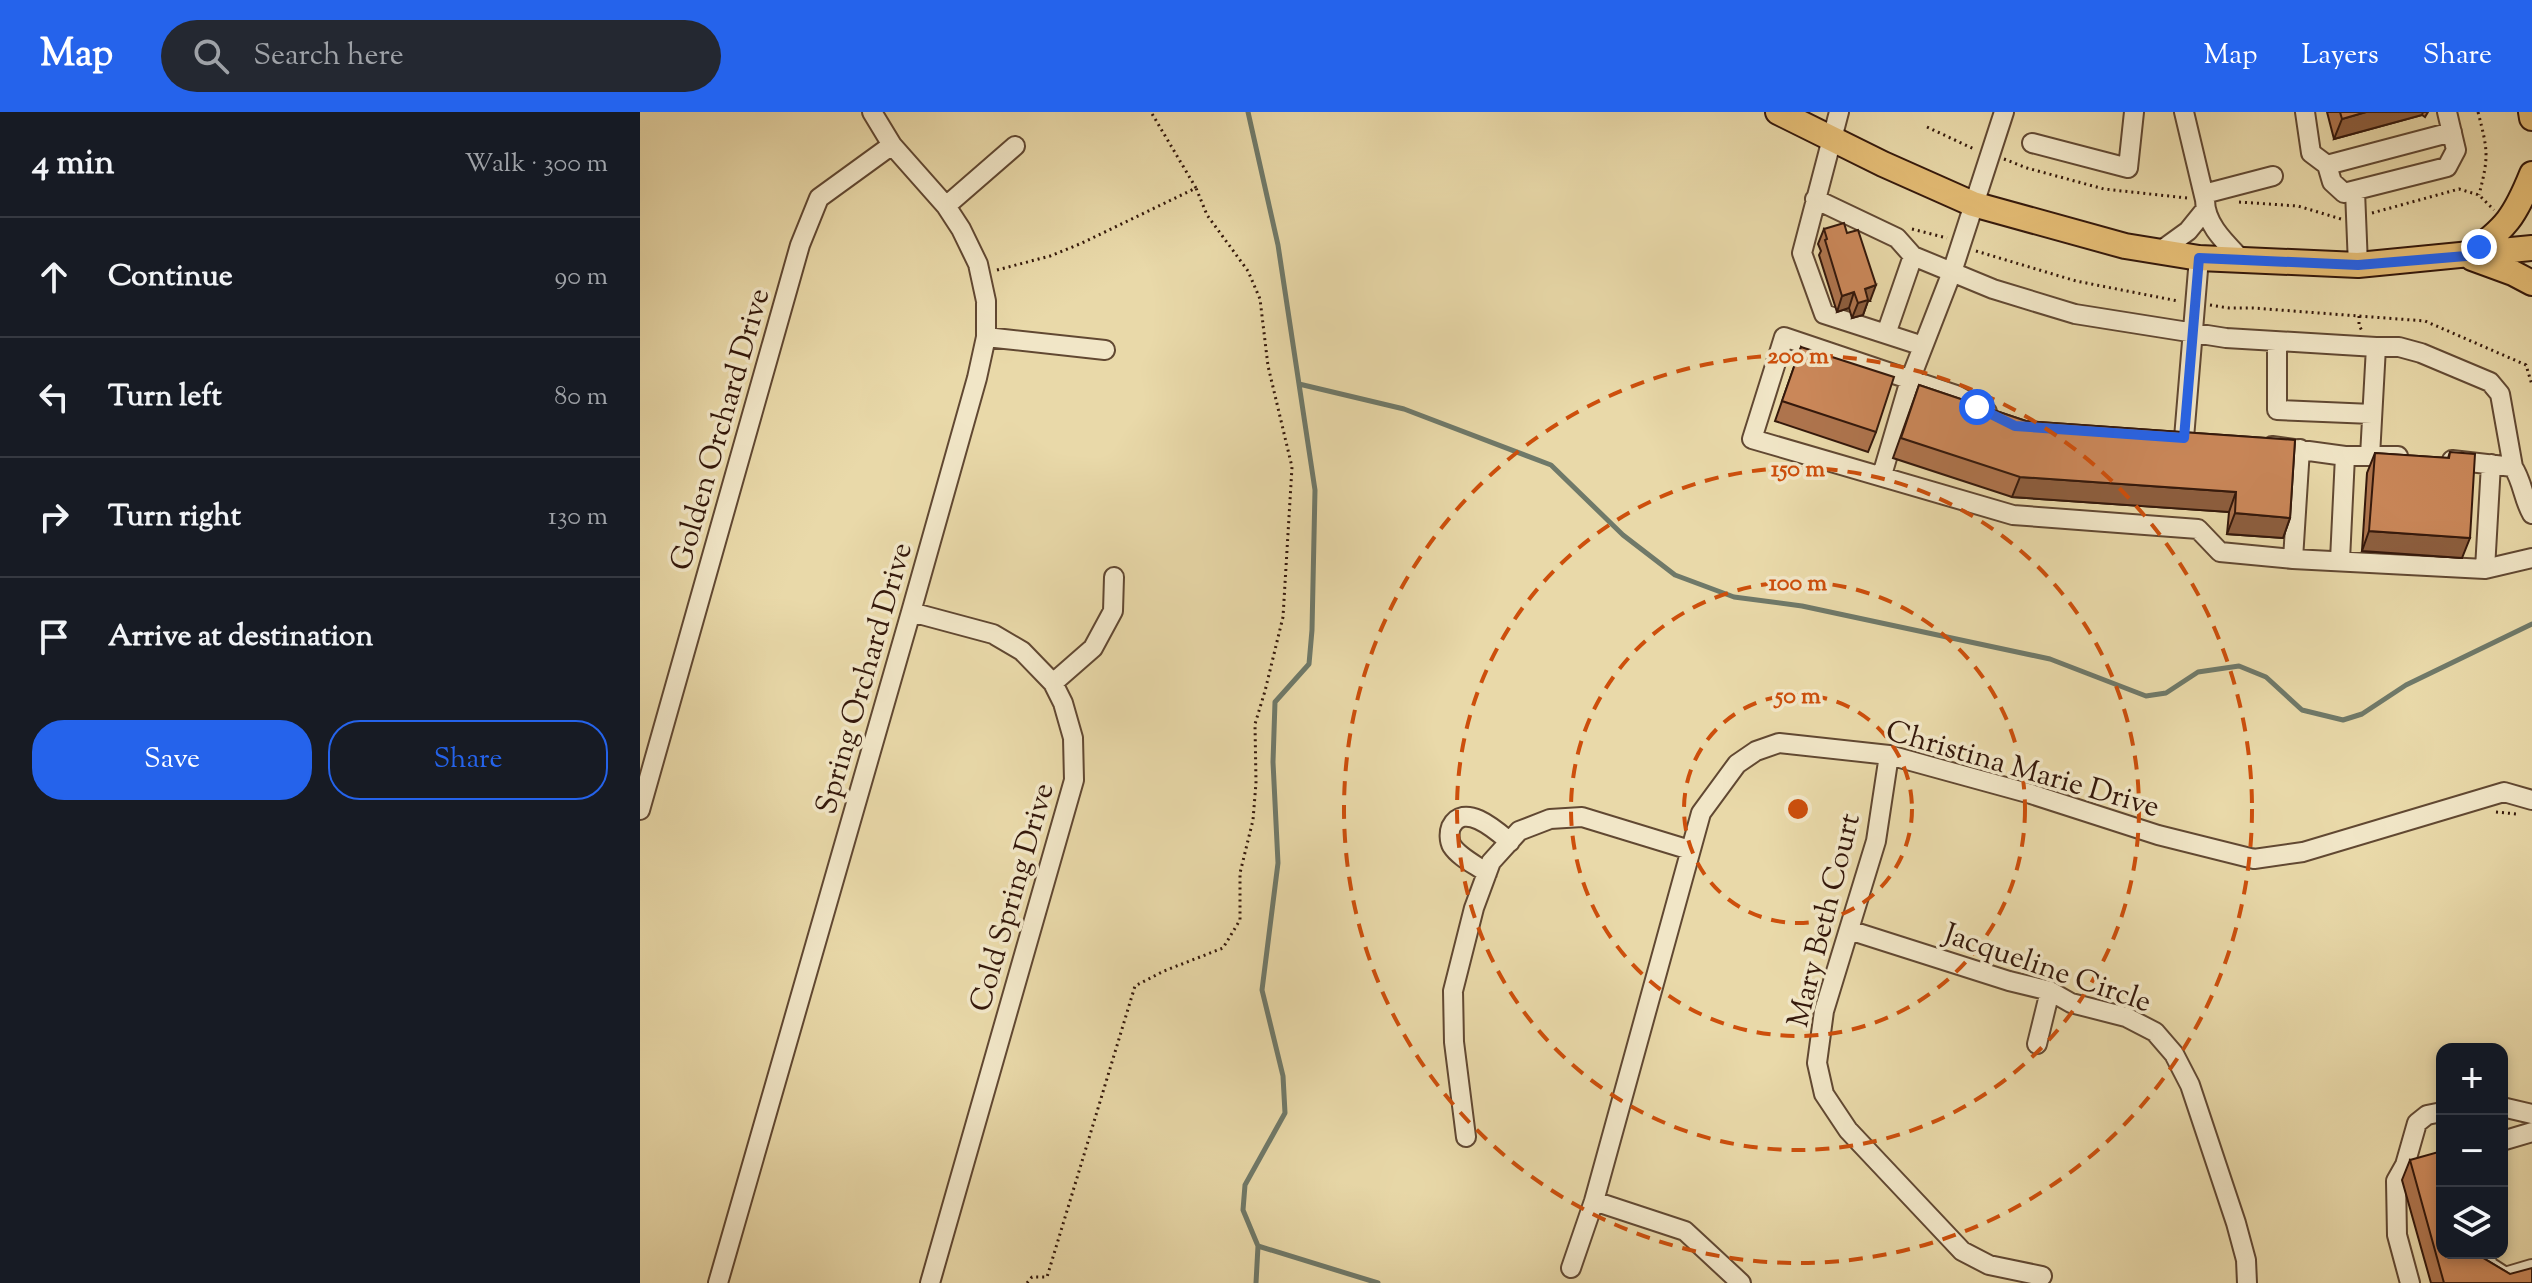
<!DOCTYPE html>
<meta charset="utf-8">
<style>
body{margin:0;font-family:"Sorts Mill Goudy",serif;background:#242831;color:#f1f3f6}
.controls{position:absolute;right:24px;bottom:24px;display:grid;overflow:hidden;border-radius:16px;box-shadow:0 4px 12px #0003}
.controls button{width:72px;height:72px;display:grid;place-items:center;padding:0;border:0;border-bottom:2px solid #363941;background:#171b24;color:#f1f3f6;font:40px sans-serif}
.stop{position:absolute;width:24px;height:24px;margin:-18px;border:6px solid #2563eb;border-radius:50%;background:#fff}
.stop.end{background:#2563eb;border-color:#fff;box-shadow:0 2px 8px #0008}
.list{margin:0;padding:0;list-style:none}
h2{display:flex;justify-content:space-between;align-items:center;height:104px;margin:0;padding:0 32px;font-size:34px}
h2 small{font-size:26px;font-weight:400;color:#9ea1a6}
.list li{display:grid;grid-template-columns:52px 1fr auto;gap:24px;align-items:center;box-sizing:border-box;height:120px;padding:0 32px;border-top:2px solid #363941}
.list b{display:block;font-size:30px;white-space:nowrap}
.list em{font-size:26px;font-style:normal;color:#9ea1a6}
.actions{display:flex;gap:16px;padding:24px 32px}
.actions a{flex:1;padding:18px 0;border:2px solid #2563eb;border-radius:32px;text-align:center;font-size:28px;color:#2563eb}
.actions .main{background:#2563eb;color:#fff}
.icon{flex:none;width:44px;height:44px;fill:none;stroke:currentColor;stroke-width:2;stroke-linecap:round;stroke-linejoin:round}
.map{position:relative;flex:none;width:1892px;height:1171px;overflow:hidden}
header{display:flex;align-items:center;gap:48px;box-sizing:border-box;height:112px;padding:0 40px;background:#2563eb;color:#fff}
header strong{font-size:38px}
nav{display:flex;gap:44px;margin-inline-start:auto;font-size:28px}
.search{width:560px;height:72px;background:#242831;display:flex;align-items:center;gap:20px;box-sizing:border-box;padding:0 28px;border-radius:44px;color:#9ea1a6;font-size:30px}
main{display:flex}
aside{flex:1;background:#171b24}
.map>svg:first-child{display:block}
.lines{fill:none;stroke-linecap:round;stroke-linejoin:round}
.stream{stroke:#6f7969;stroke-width:5}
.minor-casing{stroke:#614832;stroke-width:22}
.major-casing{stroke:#34180b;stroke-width:28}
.path{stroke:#34180b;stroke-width:3;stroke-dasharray:2 4;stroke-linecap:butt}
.minor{stroke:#f1e6c7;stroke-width:18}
.major{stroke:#e4bc74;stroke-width:24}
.wall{fill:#ae744d;stroke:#34180b;stroke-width:2}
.shaded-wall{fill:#8d5e3e;stroke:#34180b;stroke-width:2}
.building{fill:#ca8759;stroke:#34180b;stroke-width:2}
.route{stroke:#2563eb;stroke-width:10}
.ring{fill:none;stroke:#cd4f0c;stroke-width:4;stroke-dasharray:14 10}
.labels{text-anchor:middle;stroke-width:7;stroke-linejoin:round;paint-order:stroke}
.street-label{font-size:30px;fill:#34180b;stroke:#f1e6c7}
.centre{fill:#cd4f0c;stroke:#f1e6c7;stroke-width:4}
.ring-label{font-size:24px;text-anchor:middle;font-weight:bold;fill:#cd4f0c;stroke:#f1e6c7;stroke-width:7;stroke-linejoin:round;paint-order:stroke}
</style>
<header>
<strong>Map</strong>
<div class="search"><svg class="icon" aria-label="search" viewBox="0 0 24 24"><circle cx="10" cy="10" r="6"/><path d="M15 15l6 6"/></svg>Search here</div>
<nav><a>Map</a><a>Layers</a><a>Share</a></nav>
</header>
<main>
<aside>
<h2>4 min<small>Walk · 300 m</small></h2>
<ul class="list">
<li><svg class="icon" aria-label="ahead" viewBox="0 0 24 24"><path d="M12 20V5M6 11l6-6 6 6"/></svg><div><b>Continue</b></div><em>90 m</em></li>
<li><svg class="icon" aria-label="left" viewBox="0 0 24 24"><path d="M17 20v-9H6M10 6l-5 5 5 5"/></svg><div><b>Turn left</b></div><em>80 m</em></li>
<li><svg class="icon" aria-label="right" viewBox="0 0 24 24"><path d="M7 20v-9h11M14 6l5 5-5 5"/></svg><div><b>Turn right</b></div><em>130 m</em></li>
<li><svg class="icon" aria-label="arrive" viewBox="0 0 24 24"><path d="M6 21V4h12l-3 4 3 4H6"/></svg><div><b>Arrive at destination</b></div></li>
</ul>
<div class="actions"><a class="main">Save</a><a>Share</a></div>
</aside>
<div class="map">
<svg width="1892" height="1171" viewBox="0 0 1892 1171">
<rect width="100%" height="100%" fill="#e9d9a9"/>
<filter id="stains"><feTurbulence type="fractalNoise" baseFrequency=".0025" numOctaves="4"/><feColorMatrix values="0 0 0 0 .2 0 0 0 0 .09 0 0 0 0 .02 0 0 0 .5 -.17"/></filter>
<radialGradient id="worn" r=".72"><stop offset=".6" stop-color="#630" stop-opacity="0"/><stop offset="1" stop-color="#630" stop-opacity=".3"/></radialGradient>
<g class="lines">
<path class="stream" d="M608,0L638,133L675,378L672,518L669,552L635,590L633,650L638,751L622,878L643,964L645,1001L605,1073L603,1098L618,1134L616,1171
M659,272L764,297L911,353L983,423L1035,463L1094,485L1162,494L1410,547L1506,584L1526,581L1558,560L1599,554L1626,565L1662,598L1703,608L1722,602L1766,573L1892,512
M618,1134L738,1171"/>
<defs>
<path id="minor" d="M1199,0L1162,141L1184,202L1246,222
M1544,0L1565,88C1565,113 1587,132 1603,149
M1665,0L1671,41L1687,53
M1807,0L1816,38L1807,55L1704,81L1692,70L1687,53L1812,20
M1392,31L1488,56L1494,0
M1715,79L1718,153
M1564,82L1633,64
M1175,87L1257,126L1273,144L1353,177L1435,202L1586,226L1736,235
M306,94L375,34
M1519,140L1548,119L1565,98
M1273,144L1246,222L1283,234
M346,225L465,238
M1637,230V298L1732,302
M1347,300L1316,283L1144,225L1112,327L1373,403L1558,417L1580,440L1653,447L1845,457L1892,446
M1544,326L1559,146
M1632,334L1705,344H1758
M1730,344L1736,235H1759L1781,241L1850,270L1860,282L1873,355
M1812,348L1873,355C1883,370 1883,387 1892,402
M1242,363L1270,268L1312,160L1364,0
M1653,447L1660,337
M1700,448L1705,344
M1845,457L1851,352
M271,500L353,522L382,539L413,571L423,591L433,626L434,668L290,1171
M413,571L453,536L473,499L474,465
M1249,643L1236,729L1184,899L1177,951L1184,982L1208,1018L1322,1139L1349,1153L1402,1164
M0,698L160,133L179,86L252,33
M847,761C836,753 819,745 812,734C809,729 809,720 811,715C824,689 857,719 870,730
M1209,818L1369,869L1410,879L1431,891L1486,905L1515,920L1534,942L1550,973L1596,1111L1606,1148L1607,1171
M1397,932L1410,879
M1862,995L1892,1002
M826,1025L814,930L813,879L834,796L851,750L879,719L910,707L942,705L1050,738
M1862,1029L1892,1020
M954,1089L1045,1119L1101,1171
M1844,1141L1848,1154L1865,1165L1892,1157
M931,1156L954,1089L1061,701L1097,652L1116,639L1139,631L1249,643L1391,682L1518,723L1614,747L1663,740L1864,680L1892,688
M78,1171L271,500L337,266L346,225V189L338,152L321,117L306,94L252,33L232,0
M1770,1171L1757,1123L1756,1069L1765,1053L1777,1011L1787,1003L1802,1000"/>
<path id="major" d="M1138,0L1243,52L1333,92L1485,134L1559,146L1718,153L1892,136
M1891,0L1892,6
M1828,143C1866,117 1875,104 1892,62
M1832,146L1873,161L1892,171"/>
</defs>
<use href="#minor" class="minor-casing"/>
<use href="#major" class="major-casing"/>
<path class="path" d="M1838,0C1848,39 1849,44 1839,83
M1287,15L1334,37
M1364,47L1387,56L1464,77L1547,86
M1599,90L1658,94L1701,107
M1732,101L1819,77L1839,83L1854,98
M1272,117L1307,126
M1336,139L1436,169L1538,189
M357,158L410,144L442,131L556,76L511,0
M1570,193L1589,196H1613L1785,209L1886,253L1892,273
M1719,204V213L1722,219
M1856,700L1877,702
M387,1171L392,1165H407L495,874L524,859L583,836L600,808V761L613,708L616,671L615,612L625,579L643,505L652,355L628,254L620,187L608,159L567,103L556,76"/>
<use href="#minor" class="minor"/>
<use href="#major" class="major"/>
</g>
<path class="wall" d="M1687,0H1788L1785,5L1782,3L1694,27Z
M1184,117L1230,189H1228L1223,203L1212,206L1209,196L1197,200L1179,143L1181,139L1178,132Z
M1161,235L1236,320L1228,340L1135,309Z
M1279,273L1386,309L1655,328L1650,406L1643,426L1587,422L1589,400L1372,385L1253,346Z
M1810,340L1822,446L1722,439L1727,361L1735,341L1808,346Z
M1770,1048L1840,1144L1870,1162L1892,1171H1791L1762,1068Z"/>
<path class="shaded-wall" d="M1726,0H1783L1782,3L1694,27L1702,7Z
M1236,173L1230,189H1228L1223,203L1212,206L1218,191L1225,177Z
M1214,180L1209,196L1197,200L1202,184Z
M1380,365L1596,380L1589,400L1372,385Z
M1595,401L1650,406L1643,426L1587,422Z
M1729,419L1830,426L1822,446L1722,439Z"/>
<path class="building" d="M1700,0H1726L1702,7Z
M1204,111L1207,121L1218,118L1236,173L1225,177L1228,188L1218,191L1214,180L1202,184L1185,128L1187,127L1184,117Z
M1161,235L1254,265L1236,320L1142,289Z
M1279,273L1386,309L1655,328L1650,406L1595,401L1596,380L1380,365L1261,326Z
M1810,340L1835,342L1830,426L1729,419L1735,341L1809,346Z
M1802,1039V1141H1839L1840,1144L1870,1162L1892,1156V1171H1804L1770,1048Z"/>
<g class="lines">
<path class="route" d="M1337,295L1375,314L1544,326L1559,146L1718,153L1826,144L1839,135"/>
</g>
<g class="ring">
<circle cx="1158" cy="697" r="114"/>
<circle cx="1158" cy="697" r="227"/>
<circle cx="1158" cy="697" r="341"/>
<circle cx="1158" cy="697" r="454"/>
</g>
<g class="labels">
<g class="street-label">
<text transform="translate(79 317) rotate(-74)" y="10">Golden Orchard Drive</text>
<text transform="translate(223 566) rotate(-74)" y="10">Spring Orchard Drive</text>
<text transform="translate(1383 656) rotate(16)" y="10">Christina Marie Drive</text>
<text transform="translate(371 785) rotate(-74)" y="10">Cold Spring Drive</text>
<text transform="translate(1183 808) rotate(-76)" y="10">Mary Beth Court</text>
<text transform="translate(1408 855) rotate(19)" y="10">Jacqueline Circle</text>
</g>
</g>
<circle cx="1158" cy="697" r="12" class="centre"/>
<g class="ring-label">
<text x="1158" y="251">200 m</text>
<text x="1158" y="364">150 m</text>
<text x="1158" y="478">100 m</text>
<text x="1158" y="591">50 m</text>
</g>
<rect width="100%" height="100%" filter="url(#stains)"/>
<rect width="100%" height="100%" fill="url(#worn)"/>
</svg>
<div class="controls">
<button>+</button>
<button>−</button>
<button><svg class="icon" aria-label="layers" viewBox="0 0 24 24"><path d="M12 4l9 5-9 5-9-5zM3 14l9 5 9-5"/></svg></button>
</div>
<div class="stop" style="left:1337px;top:295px"></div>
<div class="stop end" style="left:1839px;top:135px"></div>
</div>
</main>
